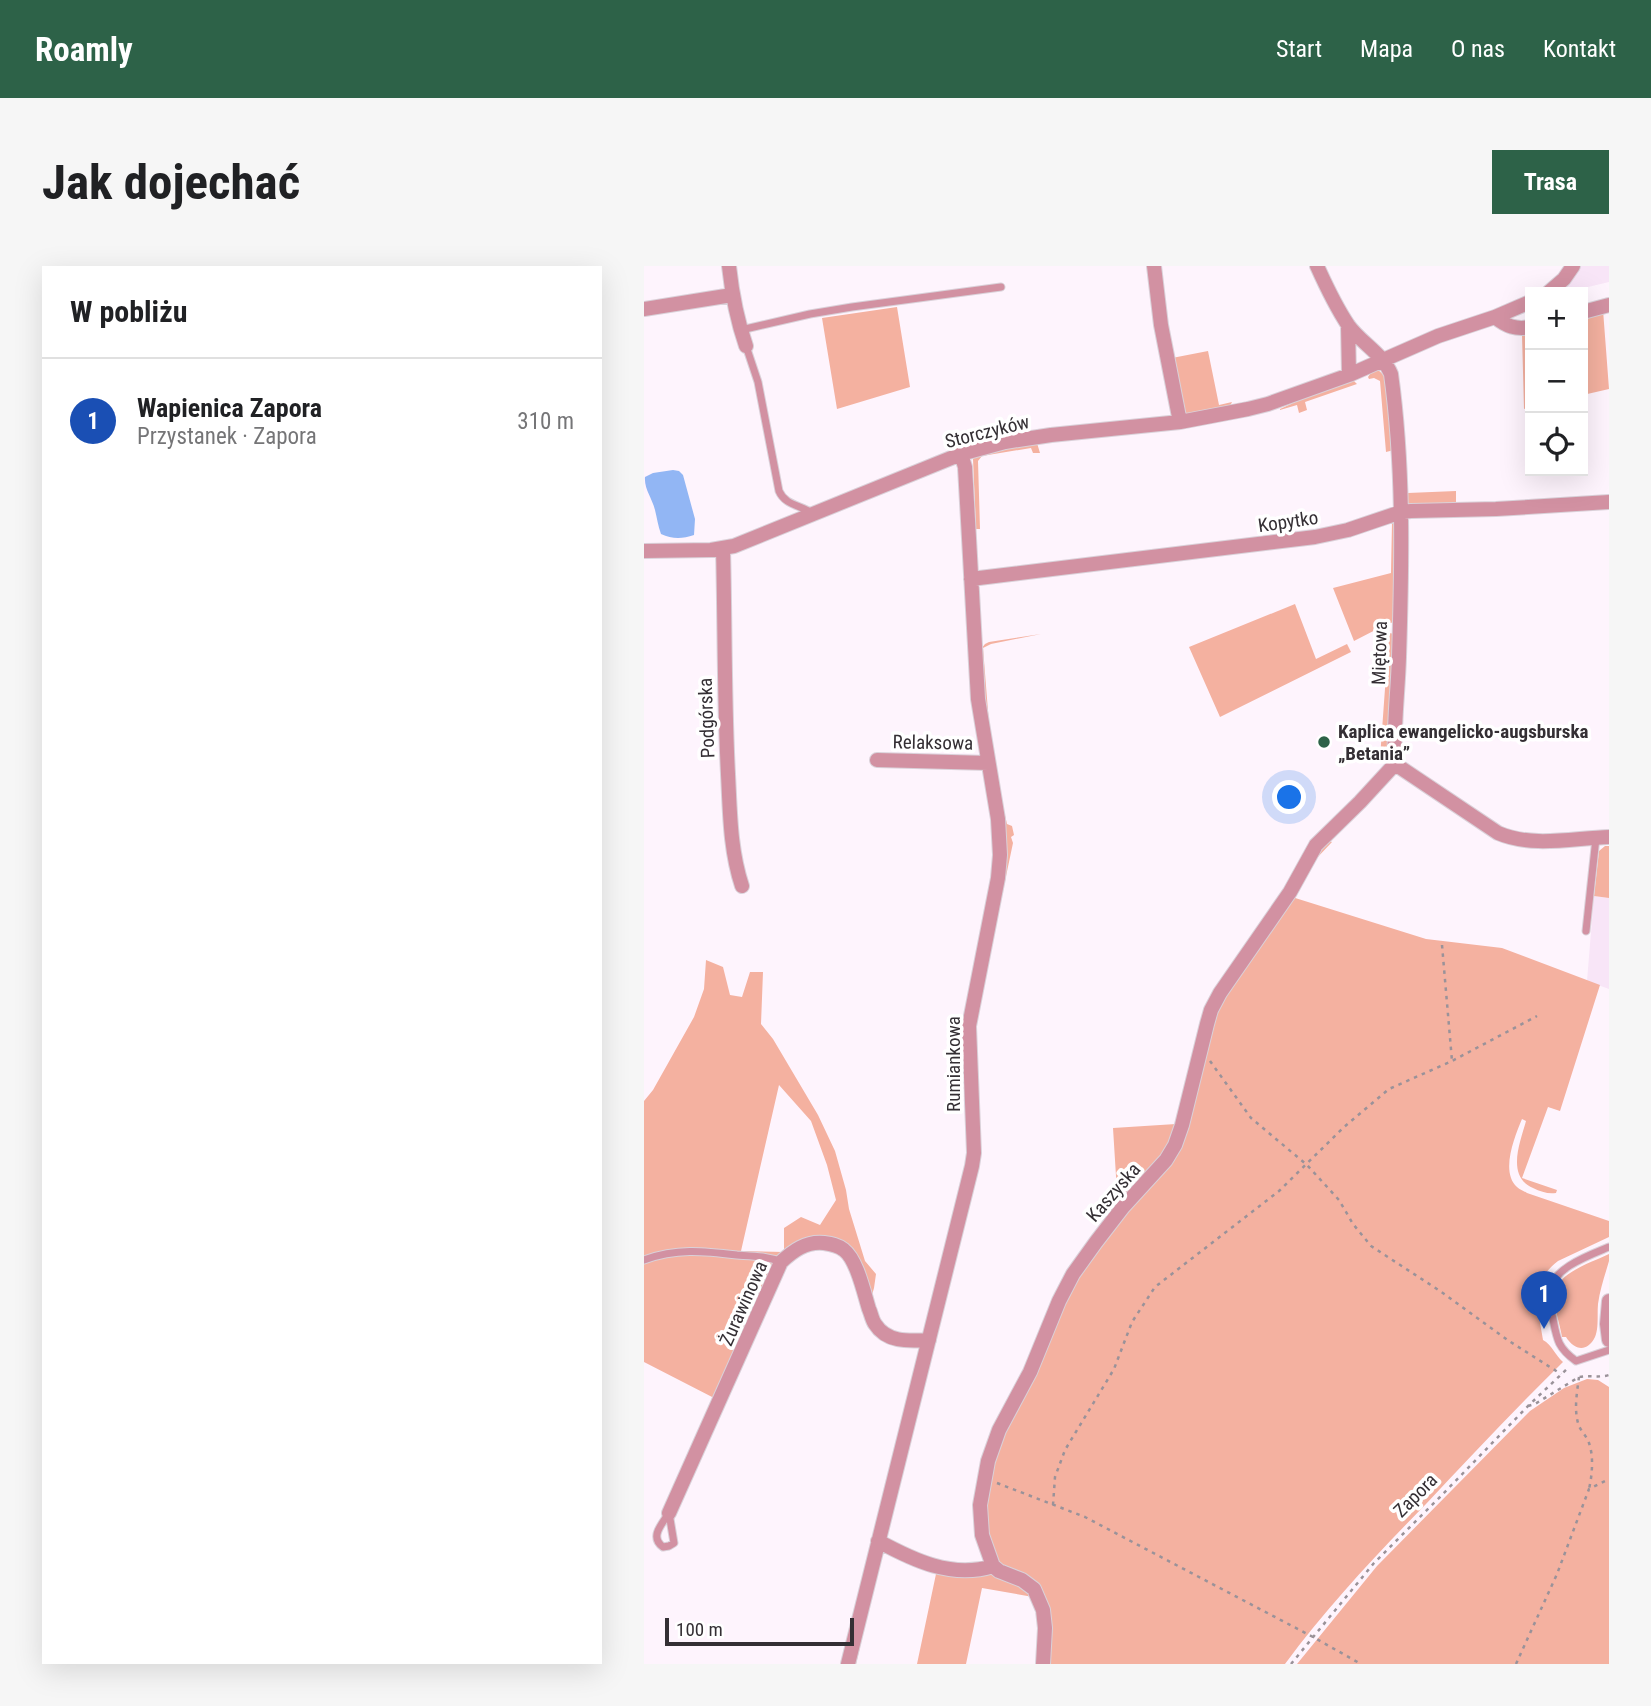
<!DOCTYPE html>
<html lang="pl">
<meta charset="utf-8">
<style>
body{margin:0;font-family:"Roboto Condensed",sans-serif;background:#f6f6f6;color:#202124}
.controls{position:absolute;right:21px;top:21px;display:grid;overflow:hidden;border-radius:0px;box-shadow:0 7px 28px #0002}
.controls button{width:63px;height:63px;display:grid;place-items:center;padding:0;border:0;border-bottom:2px solid #e0e0e0;background:#fff;color:#202124;font:35px sans-serif}
.scale{position:absolute;left:21px;bottom:18px;width:189px;box-sizing:border-box;padding-left:7px;border:4px solid #342f34;border-top:0;font-size:19px;line-height:24px;white-space:nowrap;color:#342f34;-webkit-text-stroke:5px #fff;paint-order:stroke}
.you{position:absolute;left:646px;top:532px;width:24px;height:24px;margin:-18px;border:5px solid #fff;border-radius:50%;background:#1a73e8;box-shadow:0 0 0 10px #1a73e833}
.badge{display:grid;place-items:center;width:46px;height:46px;border-radius:50%;background:#2d6248;color:#fff;font-size:23px;font-weight:700}
.pin{position:absolute;translate:-50% -58px;filter:drop-shadow(0 2px 4px #0008)}
.pin::after{content:'';position:absolute;top:37px;width:24px;height:21px;background:inherit;clip-path:polygon(0 0,100% 0,50% 100%)}
.list{margin:0;padding:0;list-style:none}
h2{display:flex;justify-content:space-between;align-items:center;height:91px;margin:0;padding:0 28px;font-size:30px}
h2 small{font-size:23px;font-weight:400;color:#757577}
.list li{display:grid;grid-template-columns:46px 1fr auto;gap:21px;align-items:center;box-sizing:border-box;height:126px;padding:0 28px;border-top:2px solid #e0e0e0}
.list b{display:block;font-size:26px;white-space:nowrap}
.list p{margin:0;font-size:23px;white-space:nowrap;color:#757577}
.list em{font-size:23px;font-style:normal;color:#757577}
.icon{flex:none;width:38px;height:38px;fill:none;stroke:currentColor;stroke-width:2;stroke-linecap:round;stroke-linejoin:round}
.map{position:relative;flex:none;width:965px;height:1398px;overflow:hidden;border-radius:0px}
header{display:flex;align-items:center;gap:42px;box-sizing:border-box;height:98px;padding:0 35px;background:#2d6248;color:#fff}
header strong{font-size:33px}
nav{display:flex;gap:38px;margin-inline-start:auto;font-size:24px}
.intro{display:flex;align-items:center;justify-content:space-between;box-sizing:border-box;height:168px;padding:0 42px}
h1{margin:0;font-size:49px}
.button{padding:18px 32px;border-radius:0px;background:#2d6248;color:#fff;font-size:24px;font-weight:700}
main{display:flex;gap:42px;padding:0 42px}
aside{flex:1;background:#fff;border-radius:0px;box-shadow:0 7px 28px #0002}
.map>svg:first-child{display:block}
.built{fill:#f8e5f7}
.green{fill:#f4b1a0;fill-rule:evenodd}
.water{fill:#92b6f4}
.lines{fill:none;stroke-linecap:round;stroke-linejoin:round}
.lane-casing{stroke:#dad1d9;stroke-width:9}
.street-casing{stroke:#dad1d9;stroke-width:16}
.path{stroke:#9a9299;stroke-width:2.5;stroke-dasharray:3.5 5;stroke-linecap:butt}
.lane{stroke:#d291a2;stroke-width:7}
.street{stroke:#d291a2;stroke-width:14}
.poi-dot{fill:#2d6248;stroke:#fff;stroke-width:2.5}
.labels{text-anchor:middle;stroke-width:7;stroke-linejoin:round;paint-order:stroke}
.street-label{font-size:19px;fill:#342f34;stroke:#fff}
.poi-label{font-size:19px;font-weight:bold;fill:#342f34;stroke:#fff;text-anchor:start}
</style>
<header>
<strong>Roamly</strong>
<nav><a>Start</a><a>Mapa</a><a>O nas</a><a>Kontakt</a></nav>
</header>
<div class="intro"><h1>Jak dojechać</h1><a class="button">Trasa</a></div>
<main>
<aside>
<h2>W pobliżu<small></small></h2>
<ul class="list">
<li><span class="badge" style="background:#1a4fb4">1</span><div><b>Wapienica Zapora</b><p>Przystanek · Zapora</p></div><em>310 m</em></li>
</ul>
</aside>
<div class="map">
<svg width="965" height="1398" viewBox="0 0 965 1398">
<rect width="100%" height="100%" fill="#fef4fd"/>
<path class="built" d="M937,0H965V16L923,26H917Z
M950,630L965,632V723L943,715Z"/>
<path class="green" d="M253,41L266,121L193,143L178,52Z
M959,44L965,123L939,129V50Z
M886,66V141L880,143L878,69Z
M564,85L575,139L588,136L586,140L541,149L528,92Z
M733,103L744,113L750,184L742,186L736,115L730,112L725,113L724,111L729,104Z
M708,113L713,118L661,136L663,144L655,147L653,139L636,144V143L647,138L650,134Z
M393,177L396,187H389L387,182L338,190L334,195L336,263H332L329,193L331,188Z
M762,198L764,227L812,225V241L765,240L762,237Z
M748,256L751,260L750,356L743,358L710,375L689,322L747,307Z
M651,338L672,393L703,378L707,386L576,451L545,381Z
M745,367L751,368L745,491L742,494L736,492Z
M397,368L347,378L339,382L348,495L363,558L368,560L370,569L367,571L369,577L353,653L358,618L337,433V383L341,378L345,376Z
M681,573L688,576L671,594L648,631L782,673L858,682L956,719L916,845L904,841L878,912L913,924L912,927C904,928 897,926 889,922C862,910 876,877 882,855L878,853C871,870 856,906 873,921C876,924 880,925 883,927L965,955V971L914,995C895,1009 893,1025 898,1046L895,1051L899,1074C908,1079 911,1089 919,1096C872,1142 827,1190 782,1238C732,1289 683,1341 641,1398H402L396,1329L357,1303L340,1255L347,1196L432,1011L524,896L571,745Z
M961,580H965V632L950,630L955,585Z
M62,694L79,701L86,729L98,731L106,706H119L117,758L129,773L174,849L191,885L202,924L205,943L221,995L232,1008L230,1022L226,1036L204,982H146L72,1133L0,1096V835L9,824L50,751L60,723ZM135,819L167,855L183,899L192,934L176,959L157,951L140,962V986L97,985Z
M532,858L524,883L474,942L469,862Z
M965,988V995C961,1009 956,1023 954,1038C953,1048 955,1062 951,1071C943,1087 930,1084 922,1071H918C916,1058 909,1040 911,1026C915,1006 949,996 965,988Z
M943,1113L954,1114L965,1121V1398H653L733,1300L886,1145L920,1122Z
M241,1282L348,1307L378,1317L389,1331L338,1322L322,1398H273L292,1308L238,1285L212,1398H207L236,1285Z"/>
<path class="water" d="M29,204L35,205L39,209L51,253L50,269C38,273 28,273 17,268C14,260 13,252 11,244C8,232 0,223 1,211L9,207Z"/>
<g class="lines">
<defs>
<path id="lane" d="M97,64L166,48L208,41L357,21
M102,80L114,116L135,225C141,239 156,239 168,247
M942,665L952,572
M965,981C946,989 908,1002 905,1026C904,1035 907,1044 909,1053C913,1074 914,1082 932,1095L965,1084
M0,994C32,982 59,985 93,989C108,990 123,990 137,996
M25,1247L30,1277L25,1280L19,1281C5,1271 18,1258 25,1247Z"/>
<path id="street" d="M85,0C88,28 93,54 102,80
M510,0L517,59L536,156
M673,0C682,20 692,41 704,59C717,77 739,88 747,108C760,202 758,297 755,391C754,426 749,462 751,498L854,567C889,582 929,572 965,571
M905,26L920,13L929,0
M0,43L88,29
M939,46L965,39
M851,51L886,36
M704,59L705,109
M79,282C81,357 80,433 84,508C86,546 86,584 98,620
M0,285L67,284L90,280L317,188L361,176L407,169L536,156L604,143L624,138L705,109L794,70L851,51C862,60 872,64 886,61
M327,313L671,271L704,264L757,246L767,245L852,243L965,236
M233,494L344,497
M965,1035L963,1058L965,1074
M25,1247L137,996C149,985 162,975 180,977C187,978 194,979 200,984C213,994 220,1027 225,1043C227,1047 228,1054 231,1058C243,1077 265,1075 285,1074
M234,1275C269,1294 308,1313 349,1300
M204,1398L328,900L330,887L325,760L354,612L356,589L354,553L334,433L321,201L317,188
M399,1398L401,1362L399,1344L390,1323L378,1314L355,1305L349,1300L338,1269L336,1239L344,1195L355,1164L386,1106L415,1035L429,1008L452,976L479,941L522,894L531,879L538,859L563,758L567,744L576,727L646,626L672,579L716,536L751,498"/>
</defs>
<use href="#lane" class="lane-casing"/>
<use href="#street" class="street-casing"/>
<path class="path" d="M798,679L808,795
M566,795L607,852L663,899L695,934L709,958L727,980L796,1025L865,1075L917,1108
M935,1111C933,1126 930,1143 934,1157C936,1165 943,1170 945,1177C950,1191 948,1210 945,1223
M884,1140L891,1138L935,1111C945,1109 955,1112 965,1109
M353,1217L441,1251L669,1371L717,1398
M409,1239L411,1211L421,1184L470,1103L488,1056L511,1021L635,925L700,861L745,823L808,795L893,750
M647,1398L730,1297L796,1231L884,1140L924,1102
M872,1398L913,1308L945,1223L965,1213"/>
<use href="#lane" class="lane"/>
<use href="#street" class="street"/>
</g>
<circle class="poi-dot" cx="680" cy="476" r="7"/>
<g class="labels">
<g class="street-label">
<text transform="translate(343 165) rotate(-14)" y="7">Storczyków</text>
<text transform="translate(644 255) rotate(-8)" y="7">Kopytko</text>
<text transform="translate(735 387) rotate(-88)" y="7">Miętowa</text>
<text transform="translate(62 452) rotate(-92)" y="7">Podgórska</text>
<text transform="translate(289 476) rotate(1)" y="7">Relaksowa</text>
<text transform="translate(309 798) rotate(-90)" y="7">Rumiankowa</text>
<text transform="translate(469 926) rotate(-49)" y="7">Kaszyska</text>
<text transform="translate(99 1037) rotate(-66)" y="7">Żurawinowa</text>
<text transform="translate(771 1229) rotate(-45)" y="7">Zapora</text>
</g>
<g class="poi-label">
<text x="694" y="472">Kaplica ewangelicko-augsburska<tspan x="694" dy="22">„Betania”</tspan></text>
</g>
</g>
</svg>
<div class="controls">
<button>+</button>
<button>−</button>
<button><svg class="icon" aria-label="locate" viewBox="0 0 24 24"><circle cx="12" cy="12" r="6"/><path d="M12 2v4M12 18v4M2 12h4M18 12h4"/></svg></button>
</div>
<div class="scale">100 m</div>
<div class="you"></div>
<div class="pin badge" style="left:900px;top:1063px;background:#1a4fb4">1</div>
</div>
</main>
